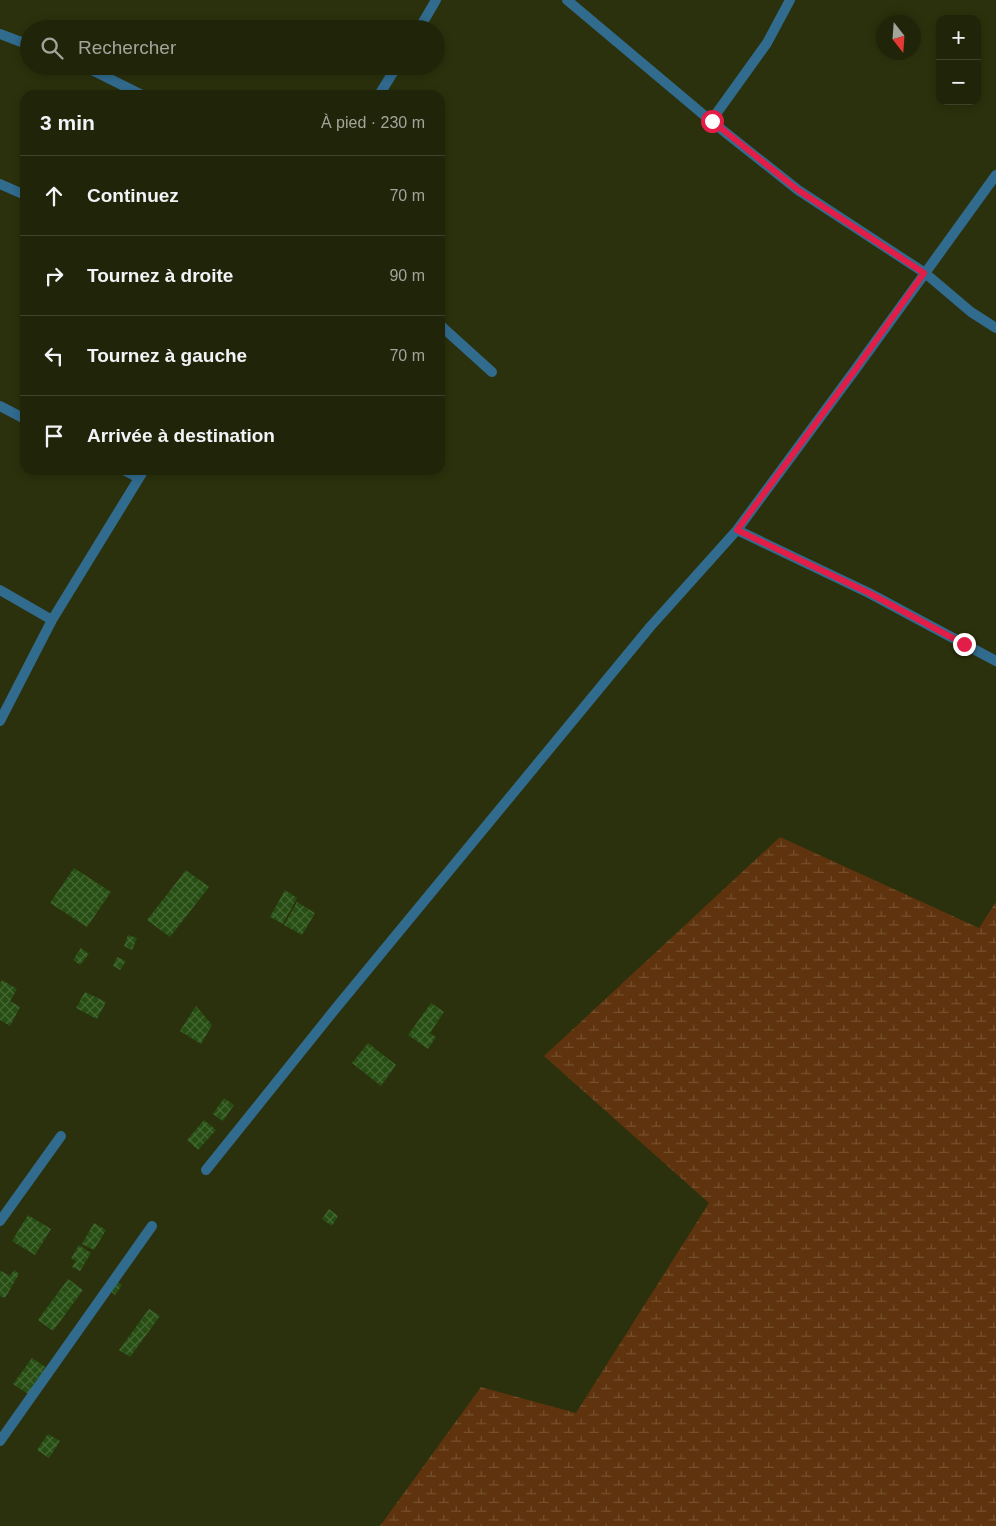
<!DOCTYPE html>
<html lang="fr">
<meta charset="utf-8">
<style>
body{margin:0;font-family:Arial,sans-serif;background:#2d3117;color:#f1f3f6}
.controls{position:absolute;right:15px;top:15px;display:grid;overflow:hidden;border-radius:10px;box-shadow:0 2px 8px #0003}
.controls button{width:45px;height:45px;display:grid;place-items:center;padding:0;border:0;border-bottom:1px solid #3d422a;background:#202509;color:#f1f3f6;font:25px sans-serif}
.compass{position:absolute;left:876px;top:15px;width:45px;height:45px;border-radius:50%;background:#202509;box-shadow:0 2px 8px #0003;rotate:163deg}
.stop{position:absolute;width:15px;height:15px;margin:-11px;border:4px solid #e11d48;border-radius:50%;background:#fff}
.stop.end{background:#e11d48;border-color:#fff;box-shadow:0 1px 5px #0008}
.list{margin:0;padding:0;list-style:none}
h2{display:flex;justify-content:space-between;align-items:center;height:65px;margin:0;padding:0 20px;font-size:21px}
h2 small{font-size:16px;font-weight:400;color:#a2a59c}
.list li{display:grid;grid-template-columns:32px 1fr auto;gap:15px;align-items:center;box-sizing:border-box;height:80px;padding:0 20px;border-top:1px solid #3d422a}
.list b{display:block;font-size:19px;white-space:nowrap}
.list em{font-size:16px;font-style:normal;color:#a2a59c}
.icon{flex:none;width:28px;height:28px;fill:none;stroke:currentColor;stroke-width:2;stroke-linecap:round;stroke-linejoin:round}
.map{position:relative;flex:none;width:996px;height:1526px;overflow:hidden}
.search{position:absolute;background:#202509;box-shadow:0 2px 8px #0003;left:20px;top:20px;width:425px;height:55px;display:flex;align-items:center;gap:12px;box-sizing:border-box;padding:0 18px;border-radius:28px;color:#a2a59c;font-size:19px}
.panel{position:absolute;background:#202509;box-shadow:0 2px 8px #0003;left:20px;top:90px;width:425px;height:385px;border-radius:15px}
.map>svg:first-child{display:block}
.wetland{fill:url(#wetland-marsh)}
.building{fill:url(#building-cross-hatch)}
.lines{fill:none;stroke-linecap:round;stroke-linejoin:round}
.street{stroke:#316b8e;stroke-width:10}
.route{stroke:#e11d48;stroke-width:6}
</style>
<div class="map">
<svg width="996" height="1526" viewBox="0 0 996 1526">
<defs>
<pattern id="wetland-marsh" width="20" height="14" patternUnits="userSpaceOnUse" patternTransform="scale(1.25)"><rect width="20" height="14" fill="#5f330d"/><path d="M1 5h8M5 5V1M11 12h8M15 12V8" fill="none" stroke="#75502e"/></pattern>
<pattern id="building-cross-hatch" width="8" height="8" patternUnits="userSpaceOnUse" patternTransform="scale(1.25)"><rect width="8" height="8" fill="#274f14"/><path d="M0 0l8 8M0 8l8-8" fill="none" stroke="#456734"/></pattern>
</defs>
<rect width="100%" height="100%" fill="#2b310c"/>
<path class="wetland" d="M780,837L979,928L996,902V1526H380L481,1387L576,1413L709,1203L544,1056Z"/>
<path class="building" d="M74,868L111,892L87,927L50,903Z
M186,870L209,887L170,937L147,920Z
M285,890L297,898L283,924L270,917Z
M297,902L315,913L302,935L284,925Z
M128,935L137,938L132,950L124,946Z
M81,948L89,954L80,965L73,960Z
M117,957L126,961L120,970L113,966Z
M2,980L17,989L10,1001L20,1007L10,1026L0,1020V983Z
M85,992L106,1002L97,1019L76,1008Z
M431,1003L444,1012L430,1033L436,1037L428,1049L408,1035Z
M196,1006L212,1025L201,1044L180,1031Z
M368,1043L396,1065L381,1086L352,1063Z
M224,1098L234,1105L223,1121L213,1114Z
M204,1120L216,1130L198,1150L187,1140Z
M329,1209L338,1216L332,1226L322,1219Z
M28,1215L51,1229L35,1255L12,1241Z
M94,1223L106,1230L94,1250L82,1244Z
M79,1245L91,1253L80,1271L72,1267L76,1261L71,1258Z
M14,1270L19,1274L5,1298L0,1296V1273L1,1271L10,1276Z
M112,1278L122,1285L115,1295L105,1287Z
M68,1279L83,1290L53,1331L38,1320Z
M149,1309L160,1316L130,1357L119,1350Z
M32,1358L47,1368L28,1394L13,1384Z
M48,1434L60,1441L49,1458L37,1450Z"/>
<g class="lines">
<path class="street" d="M567,0L711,121L798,190L925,273L971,312L996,328
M419,29L436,0
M0,34L29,45
M84,66L142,95
M379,95L397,66
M711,121L767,43L790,0
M0,184L25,195
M440,325L492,372
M0,406L25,419
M124,470L139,478
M737,530L869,593L996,661
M0,590L52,620
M0,721L52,620L144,470
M206,1170L336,1008L650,627L737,530L855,370L996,175
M0,1221L61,1136
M0,1441L152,1226"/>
</g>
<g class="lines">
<path class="route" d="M712,121L798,190L924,273L855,370L737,530L869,593L964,644"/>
</g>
</svg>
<div class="controls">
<button>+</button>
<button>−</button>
</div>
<svg class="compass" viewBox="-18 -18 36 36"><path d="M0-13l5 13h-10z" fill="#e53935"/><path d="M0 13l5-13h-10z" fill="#a2a59c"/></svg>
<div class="stop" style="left:712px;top:121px"></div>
<div class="stop end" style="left:964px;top:644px"></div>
<div class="search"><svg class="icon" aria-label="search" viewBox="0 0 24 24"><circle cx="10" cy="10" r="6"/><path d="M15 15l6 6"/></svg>Rechercher</div>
<section class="panel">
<h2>3 min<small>À pied · 230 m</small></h2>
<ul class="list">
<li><svg class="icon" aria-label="ahead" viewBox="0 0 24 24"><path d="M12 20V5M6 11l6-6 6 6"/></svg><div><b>Continuez</b></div><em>70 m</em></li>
<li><svg class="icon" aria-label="right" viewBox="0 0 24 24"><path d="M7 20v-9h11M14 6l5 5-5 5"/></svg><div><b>Tournez à droite</b></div><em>90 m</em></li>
<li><svg class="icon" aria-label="left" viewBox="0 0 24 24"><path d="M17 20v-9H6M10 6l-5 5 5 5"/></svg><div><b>Tournez à gauche</b></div><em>70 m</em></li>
<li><svg class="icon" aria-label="arrive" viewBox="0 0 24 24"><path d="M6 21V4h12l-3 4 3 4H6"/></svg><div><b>Arrivée à destination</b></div></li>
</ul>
</section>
</div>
